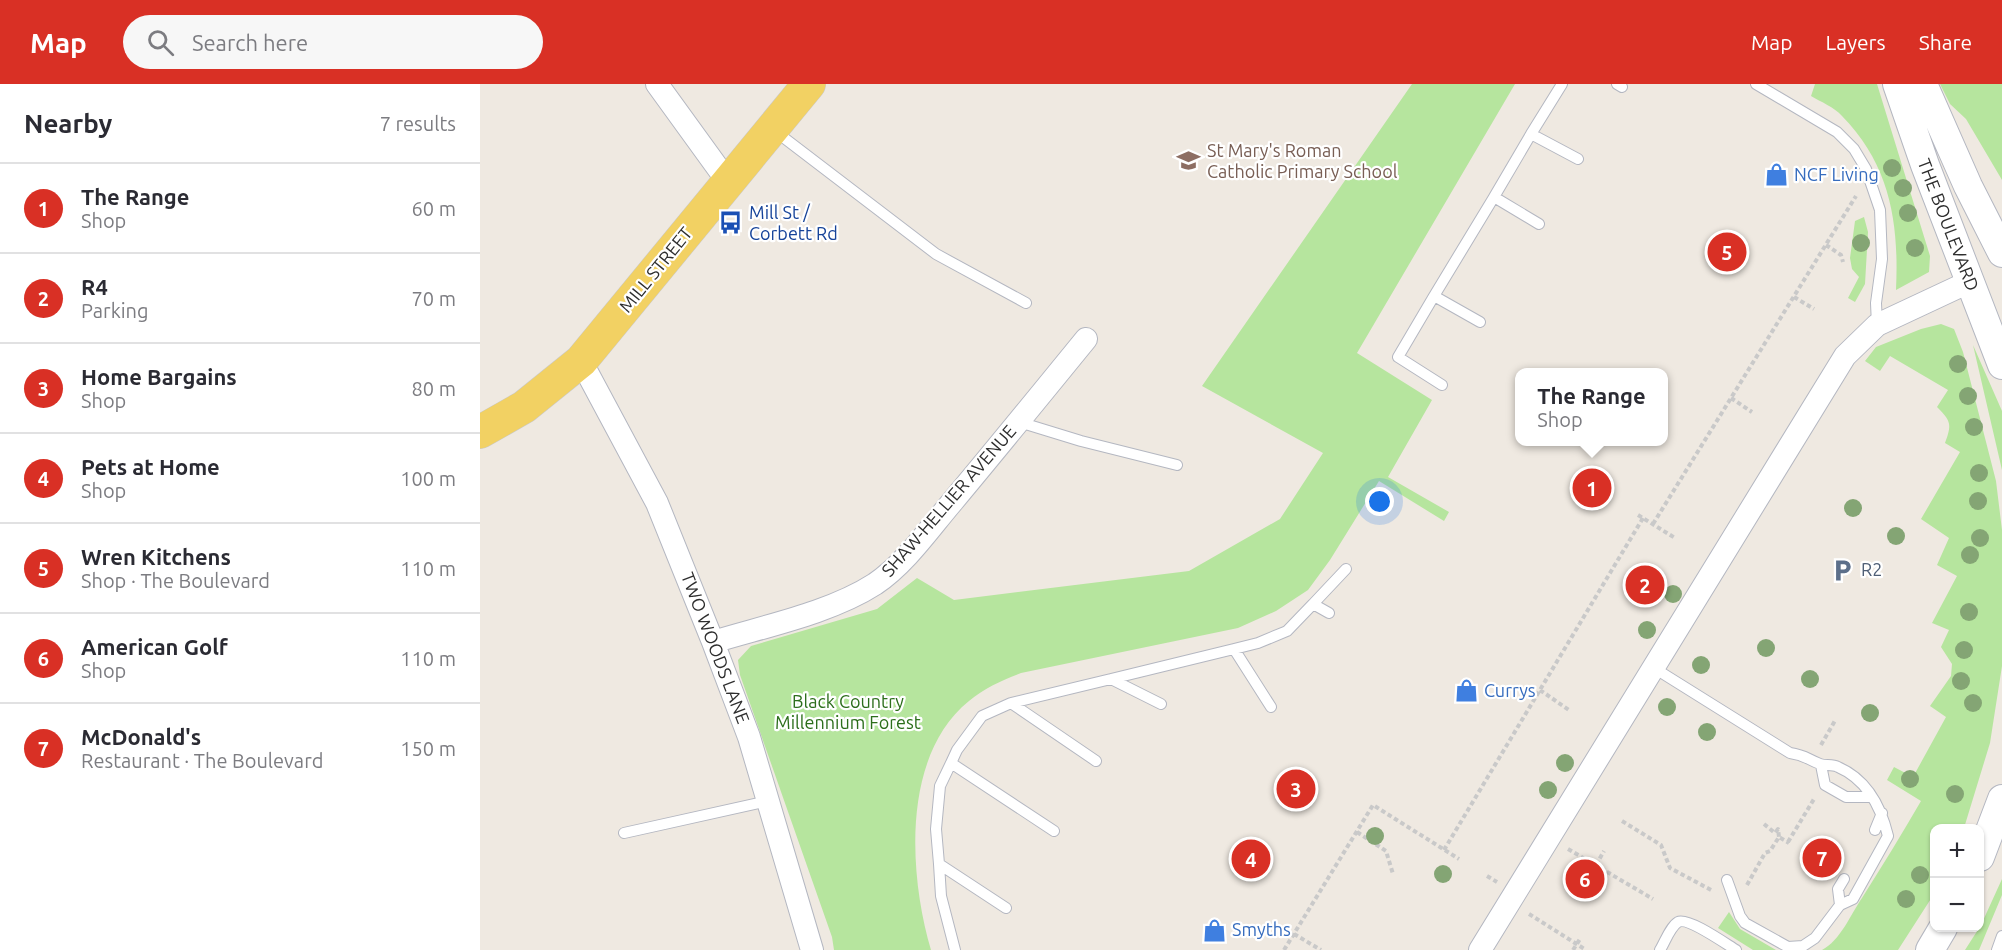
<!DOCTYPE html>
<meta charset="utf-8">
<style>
body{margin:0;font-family:Ubuntu,sans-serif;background:#f7f7f7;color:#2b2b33}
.controls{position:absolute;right:18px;bottom:18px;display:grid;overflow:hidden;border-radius:12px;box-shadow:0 2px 4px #0004}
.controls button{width:54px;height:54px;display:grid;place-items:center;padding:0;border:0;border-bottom:2px solid #e1e1e2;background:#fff;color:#2b2b33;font:30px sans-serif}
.you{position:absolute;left:900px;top:418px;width:21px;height:21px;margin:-15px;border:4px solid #fff;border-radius:50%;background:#1a73e8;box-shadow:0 0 0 9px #1a73e833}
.badge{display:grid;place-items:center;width:39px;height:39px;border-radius:50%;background:#d93025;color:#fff;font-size:20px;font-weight:700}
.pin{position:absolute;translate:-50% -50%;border:3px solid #fff;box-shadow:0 2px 6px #0006}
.popup{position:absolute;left:1035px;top:284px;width:153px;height:78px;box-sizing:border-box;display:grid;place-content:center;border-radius:12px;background:#fff;filter:drop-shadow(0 2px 4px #0005);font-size:20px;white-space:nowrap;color:#7c7c81}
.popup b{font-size:22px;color:#2b2b33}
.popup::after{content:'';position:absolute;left:50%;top:100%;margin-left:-12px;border:12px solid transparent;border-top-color:#fff}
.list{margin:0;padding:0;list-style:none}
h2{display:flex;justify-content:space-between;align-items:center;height:78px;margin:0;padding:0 24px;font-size:26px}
h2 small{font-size:20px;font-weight:400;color:#7c7c81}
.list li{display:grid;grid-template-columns:39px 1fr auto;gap:18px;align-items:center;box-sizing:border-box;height:90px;padding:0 24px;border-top:2px solid #e1e1e2}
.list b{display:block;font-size:22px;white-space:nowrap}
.list p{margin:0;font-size:20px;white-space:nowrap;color:#7c7c81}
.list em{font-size:20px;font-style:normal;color:#7c7c81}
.icon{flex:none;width:33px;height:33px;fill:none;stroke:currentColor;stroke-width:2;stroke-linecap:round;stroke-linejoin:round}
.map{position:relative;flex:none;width:1522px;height:866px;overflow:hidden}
header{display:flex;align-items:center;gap:36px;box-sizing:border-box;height:84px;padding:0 30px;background:#d93025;color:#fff}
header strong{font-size:28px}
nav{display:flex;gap:33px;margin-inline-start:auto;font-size:21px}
.search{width:420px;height:54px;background:#f7f7f7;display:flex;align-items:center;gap:15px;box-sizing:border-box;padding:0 21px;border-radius:33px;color:#7c7c81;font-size:22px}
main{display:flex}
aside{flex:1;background:#fff}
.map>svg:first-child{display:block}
.green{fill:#b6e59e}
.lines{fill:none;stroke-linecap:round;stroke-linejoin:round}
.service-casing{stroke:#b4b7c1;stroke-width:12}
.minor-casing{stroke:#b4b7c1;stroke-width:24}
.tertiary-casing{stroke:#b4b7c1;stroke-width:30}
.primary-casing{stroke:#c9c9c9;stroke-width:34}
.path{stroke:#c9c9c9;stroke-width:4;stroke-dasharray:4.5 3;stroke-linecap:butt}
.service{stroke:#fff;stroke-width:10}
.minor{stroke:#fff;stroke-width:22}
.tertiary{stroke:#fff;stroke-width:28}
.primary{stroke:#f2d163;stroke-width:33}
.tree{fill:#84a574}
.labels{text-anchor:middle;stroke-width:4.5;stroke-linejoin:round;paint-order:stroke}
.education-label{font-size:18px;fill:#785e54;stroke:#fff;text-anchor:start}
.shop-label{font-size:18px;fill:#366cbe;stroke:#fff;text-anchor:start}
.transit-label{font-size:18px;fill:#164399;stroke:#fff;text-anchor:start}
.street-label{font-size:18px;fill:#2e2e2e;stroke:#fff}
.service-label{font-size:18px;fill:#4e5e75;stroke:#fff;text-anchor:start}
.park-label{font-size:18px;fill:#2c6e1b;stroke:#fff}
</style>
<header>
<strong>Map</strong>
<div class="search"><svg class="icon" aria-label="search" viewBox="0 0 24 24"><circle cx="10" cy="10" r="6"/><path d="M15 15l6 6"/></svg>Search here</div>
<nav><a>Map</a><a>Layers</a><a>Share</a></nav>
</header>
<main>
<aside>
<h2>Nearby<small>7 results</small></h2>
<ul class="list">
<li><span class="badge">1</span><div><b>The Range</b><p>Shop</p></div><em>60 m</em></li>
<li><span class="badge">2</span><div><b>R4</b><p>Parking</p></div><em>70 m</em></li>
<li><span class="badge">3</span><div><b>Home Bargains</b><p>Shop</p></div><em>80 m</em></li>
<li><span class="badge">4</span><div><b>Pets at Home</b><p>Shop</p></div><em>100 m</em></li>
<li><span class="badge">5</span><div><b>Wren Kitchens</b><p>Shop · The Boulevard</p></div><em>110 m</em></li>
<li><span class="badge">6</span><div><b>American Golf</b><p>Shop</p></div><em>110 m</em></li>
<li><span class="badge">7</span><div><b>McDonald's</b><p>Restaurant · The Boulevard</p></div><em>150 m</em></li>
</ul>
</aside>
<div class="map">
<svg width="1522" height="866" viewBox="0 0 1522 866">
<rect width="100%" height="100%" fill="#efe9e1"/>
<path class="green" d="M932,0H1035L877,269L952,316L908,393L969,428L964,437L899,397L850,476L828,506L796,527L758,544L541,589C523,596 504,604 489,617C421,672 429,791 451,866H354L352,853L260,591L258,576L271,562L397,525L437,494L474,516L709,487L800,435L843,369L722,302Z
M1335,0H1397L1450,172L1449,188L1416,206C1419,140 1411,82 1362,32C1354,23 1341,18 1331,12Z
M1460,0H1522V96L1486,35L1470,20Z
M1384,133L1388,148L1385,200L1375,218L1368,214L1379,193L1372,185L1370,174L1375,137Z
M1461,240L1474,245L1483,268L1516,397L1522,446V582L1510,659L1484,744H1454V810L1418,866H1342C1360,857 1371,830 1382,814C1402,782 1422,750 1441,717L1407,696L1414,683L1433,693L1466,633L1450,622L1471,592L1472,580L1461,563L1469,546L1452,539L1477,492L1457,481L1469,454L1441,435L1480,368L1465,359C1472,340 1471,337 1457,323L1468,306L1410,272L1400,287L1385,277L1396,263L1441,245Z
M1493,261L1522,327V386Z
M1522,795V811L1499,866H1485L1501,841Z
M1249,828L1260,845L1296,866H1273L1238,844Z"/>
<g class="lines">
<defs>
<path id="service" d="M1137,0L1142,3
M1276,0L1357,48L1374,65L1386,85L1400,126L1402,175L1396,219L1397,241
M295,47L456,170L546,219
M1051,50L1082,0
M1014,113L1051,50L1098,75
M954,212L1014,113L1059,140
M962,301L918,273L954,212L1000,238
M539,338L601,357L697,381
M849,529L833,520L866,485
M1174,584L1310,669C1325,671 1327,675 1340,680C1345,682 1352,680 1358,683C1386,695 1401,723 1408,752L1373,815L1360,821L1335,854L1323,862L1308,863L1265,839L1260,832L1247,796
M531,619L502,632L477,666L471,679L574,747
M681,620L631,595L754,565
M791,623L754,565L778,559L807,547L833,520
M616,677L531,619L631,595
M471,679L460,702L456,745L459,780L526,824
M1341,681L1345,701L1366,713H1392
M1395,746L1402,729
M144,749L288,717
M459,780L461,812L475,866
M1360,821L1358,805L1364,795
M1180,866C1185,858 1190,843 1198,838C1208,833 1246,860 1256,866
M1517,866L1522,852"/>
<path id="minor" d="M177,0L248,98
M101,277L177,419L233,558L269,653L332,866
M233,558C285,542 350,529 395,500C426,479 449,445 473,417C518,363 562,309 606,255
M1000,866L1365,272L1397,241L1491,197"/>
<path id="tertiary" d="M1417,0L1445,81L1522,281
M1443,0L1488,102L1522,169
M1500,773L1522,715
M1450,866L1463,844"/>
<path id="primary" d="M0,348L44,323L101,277L329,0"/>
</defs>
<use href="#service" class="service-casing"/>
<use href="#minor" class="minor-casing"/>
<use href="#tertiary" class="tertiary-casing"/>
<use href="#primary" class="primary-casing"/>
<path class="path" d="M1346,161L1361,171L1363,178
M1314,213L1334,225
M1251,314L1272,328
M1158,431L1195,454
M1173,440L1376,112
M1060,606L1089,626
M1341,661L1356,635
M1142,737L1181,761L1190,784L1233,807
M1284,740L1295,749L1298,745L1299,753
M877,748L906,767L913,790
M1308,758L1334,715
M1088,765L1173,815
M964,766L1163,434
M1116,781L1124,767
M1007,792L1017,798
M1267,801L1285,769L1290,767L1299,753L1309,759
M1049,830L1106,866
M814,850L841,866
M804,866L893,721L979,775
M1093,866L1100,855"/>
<use href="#service" class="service"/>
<use href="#minor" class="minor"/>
<use href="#tertiary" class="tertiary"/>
<use href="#primary" class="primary"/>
</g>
<g class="tree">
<circle cx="1412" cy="84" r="9"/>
<circle cx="1423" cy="104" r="9"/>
<circle cx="1428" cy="129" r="9"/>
<circle cx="1381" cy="159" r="9"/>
<circle cx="1435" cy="164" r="9"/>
<circle cx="1478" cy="280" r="9"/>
<circle cx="1488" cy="312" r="9"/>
<circle cx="1494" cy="343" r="9"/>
<circle cx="1499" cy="389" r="9"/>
<circle cx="1498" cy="417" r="9"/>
<circle cx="1373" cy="424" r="9"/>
<circle cx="1416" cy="452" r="9"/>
<circle cx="1500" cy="454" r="9"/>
<circle cx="1490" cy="471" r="9"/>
<circle cx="1193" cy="510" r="9"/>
<circle cx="1489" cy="528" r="9"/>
<circle cx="1167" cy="546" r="9"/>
<circle cx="1286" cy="564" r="9"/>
<circle cx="1484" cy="566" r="9"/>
<circle cx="1221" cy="581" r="9"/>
<circle cx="1330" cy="595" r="9"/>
<circle cx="1481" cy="597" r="9"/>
<circle cx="1493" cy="619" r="9"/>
<circle cx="1187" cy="623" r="9"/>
<circle cx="1390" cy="629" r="9"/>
<circle cx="1227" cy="648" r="9"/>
<circle cx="1085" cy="679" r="9"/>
<circle cx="1430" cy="695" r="9"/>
<circle cx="1068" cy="706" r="9"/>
<circle cx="1475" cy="710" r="9"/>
<circle cx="895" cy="752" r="9"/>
<circle cx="963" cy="790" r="9"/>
<circle cx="1440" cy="791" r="9"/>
<circle cx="1426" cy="815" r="9"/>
</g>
<defs>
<symbol id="school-bare" viewBox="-9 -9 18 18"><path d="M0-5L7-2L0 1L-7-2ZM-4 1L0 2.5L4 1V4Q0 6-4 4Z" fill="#8d6e63" stroke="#fff" stroke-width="2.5" paint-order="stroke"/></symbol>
<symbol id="shop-bare" viewBox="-9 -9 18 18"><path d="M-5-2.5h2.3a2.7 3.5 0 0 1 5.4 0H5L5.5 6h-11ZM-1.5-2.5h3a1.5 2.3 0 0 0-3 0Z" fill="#3f7fe0" stroke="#fff" stroke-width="2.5" paint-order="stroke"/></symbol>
<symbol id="bus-bare" viewBox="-9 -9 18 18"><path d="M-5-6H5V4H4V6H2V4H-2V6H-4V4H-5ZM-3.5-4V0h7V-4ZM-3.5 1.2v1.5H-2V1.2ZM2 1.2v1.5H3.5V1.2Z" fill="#1a4fb4" stroke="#fff" stroke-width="2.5" paint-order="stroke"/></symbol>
<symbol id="parking-bare" viewBox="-9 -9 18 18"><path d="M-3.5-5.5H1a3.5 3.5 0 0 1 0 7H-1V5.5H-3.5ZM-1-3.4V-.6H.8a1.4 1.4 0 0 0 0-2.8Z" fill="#5c6f8a" stroke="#fff" stroke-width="2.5" paint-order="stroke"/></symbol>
</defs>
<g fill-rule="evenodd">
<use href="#school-bare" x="692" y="60" width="33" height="33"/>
<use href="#shop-bare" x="1280" y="74" width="33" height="33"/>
<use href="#bus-bare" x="234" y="122" width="33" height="33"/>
<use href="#parking-bare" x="1346" y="470" width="33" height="33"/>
<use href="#shop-bare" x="970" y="590" width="33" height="33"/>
<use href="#shop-bare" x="718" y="830" width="33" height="33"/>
</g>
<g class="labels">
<g class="education-label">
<text x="727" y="73">St Mary's Roman<tspan x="727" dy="21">Catholic Primary School</tspan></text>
</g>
<g class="shop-label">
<text x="1314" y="97">NCF Living</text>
<text x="1004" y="613">Currys</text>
<text x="752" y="852">Smyths</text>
</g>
<g class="transit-label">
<text x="269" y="135">Mill St /<tspan x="269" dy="21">Corbett Rd</tspan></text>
</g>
<g class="street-label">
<text transform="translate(1468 141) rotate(69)" y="6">THE BOULEVARD</text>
<text transform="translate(176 186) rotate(-51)" y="6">MILL STREET</text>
<text transform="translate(469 417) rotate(-49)" y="6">SHAW-HELLIER AVENUE</text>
<text transform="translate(235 564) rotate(69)" y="6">TWO WOODS LANE</text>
</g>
<g class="service-label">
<text x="1381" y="492">R2</text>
</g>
<g class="park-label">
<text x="368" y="624">Black Country<tspan x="368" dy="21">Millennium Forest</tspan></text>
</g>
</g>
</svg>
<div class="controls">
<button>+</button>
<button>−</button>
</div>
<div class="you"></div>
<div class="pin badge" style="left:1112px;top:404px">1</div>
<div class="popup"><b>The Range</b>Shop</div>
<div class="pin badge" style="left:1165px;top:501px">2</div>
<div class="pin badge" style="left:816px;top:705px">3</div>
<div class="pin badge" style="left:771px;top:775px">4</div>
<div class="pin badge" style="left:1247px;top:168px">5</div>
<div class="pin badge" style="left:1105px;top:795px">6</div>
<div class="pin badge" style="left:1342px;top:774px">7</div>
</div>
</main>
